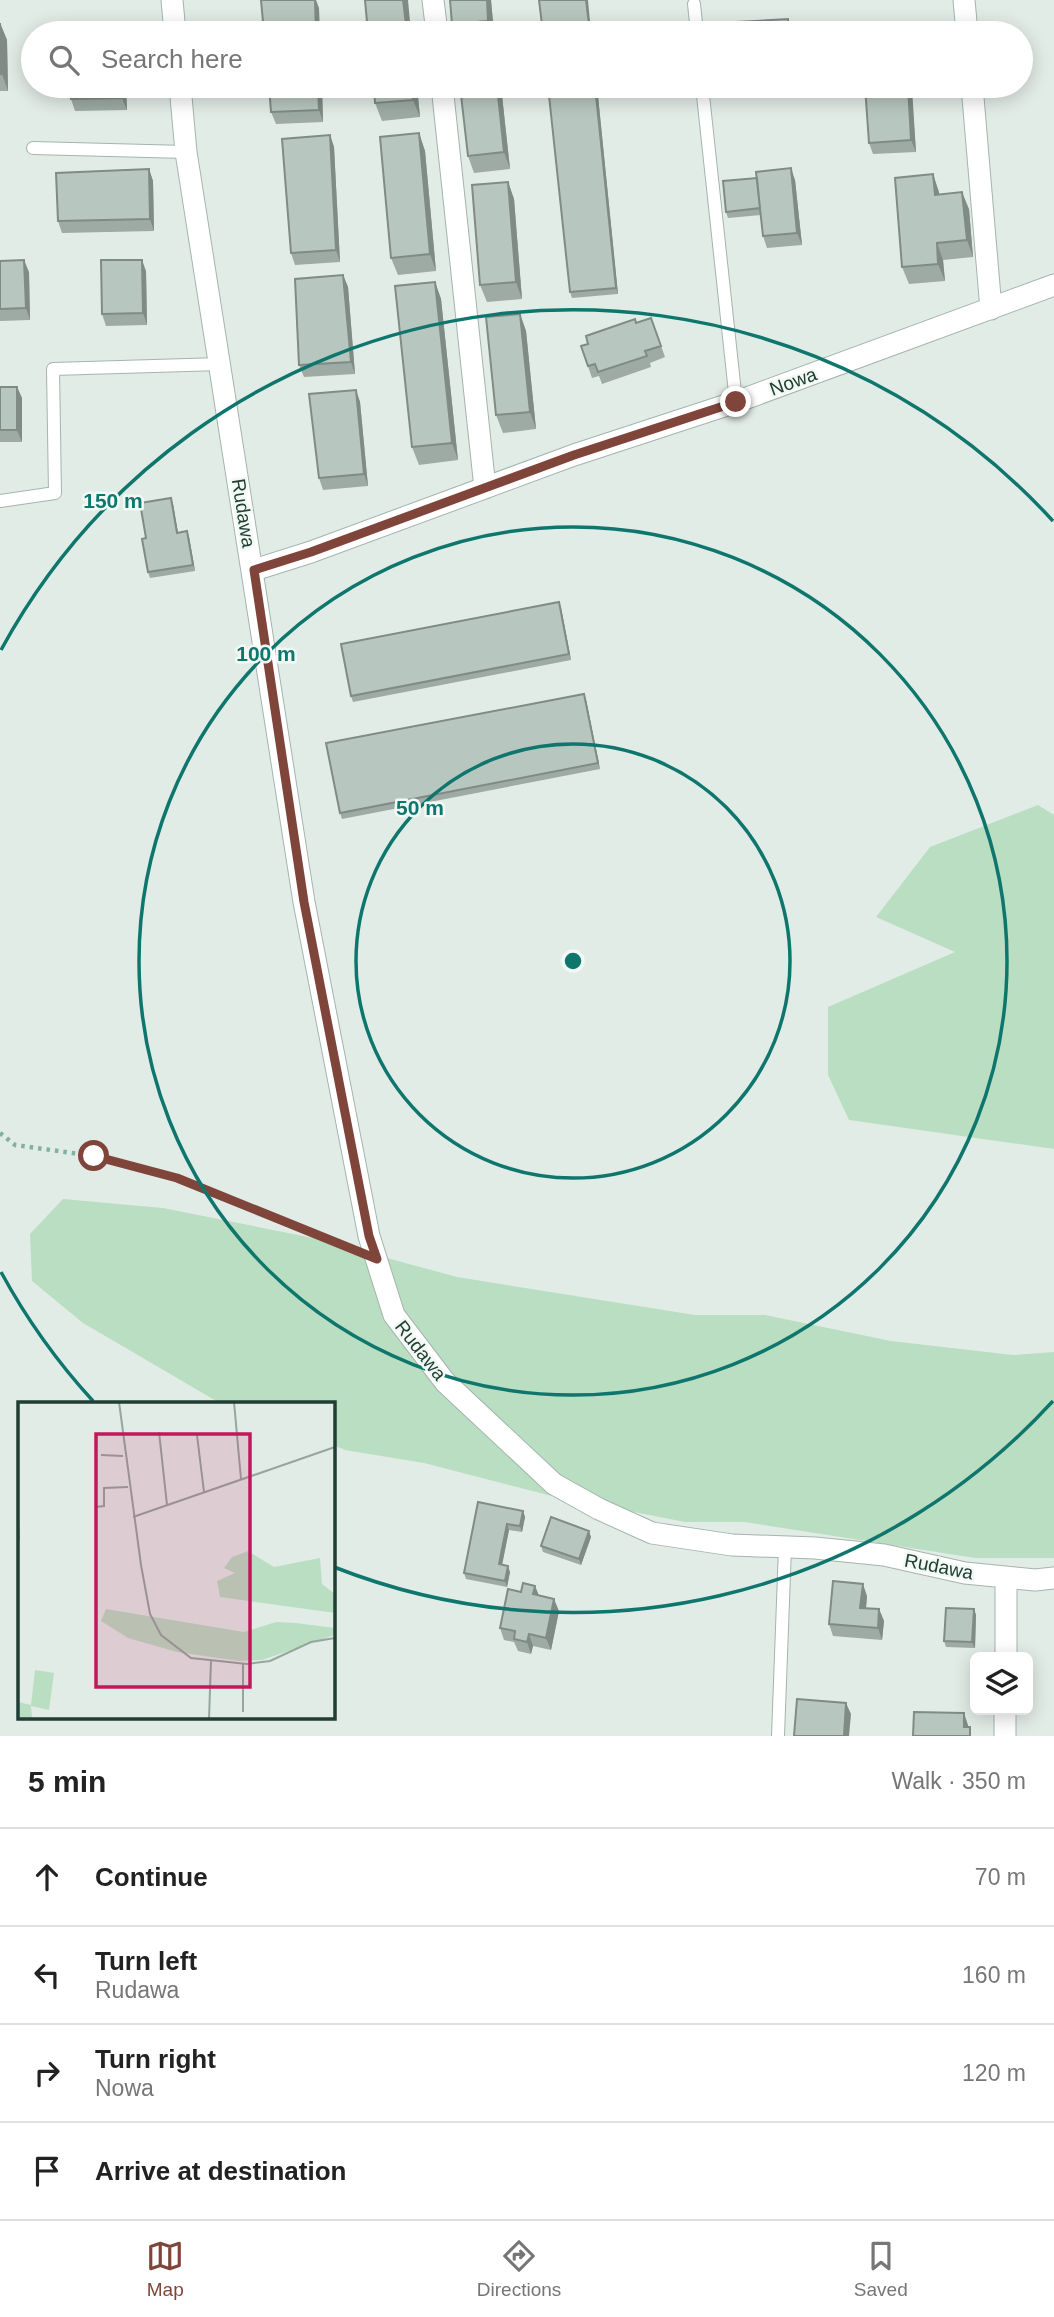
<!DOCTYPE html>
<meta charset="utf-8">
<style>
body{margin:0;font-family:Arial,sans-serif;background:#f2f2f2;color:#222}
.controls{position:absolute;right:21px;bottom:21px;display:grid;overflow:hidden;border-radius:10px;box-shadow:0 4px 18px #0003}
.controls button{width:63px;height:63px;display:grid;place-items:center;padding:0;border:0;border-bottom:2px solid #e0e0e0;background:#fff;color:#222;font:35px sans-serif}
.stop{position:absolute;width:21px;height:21px;margin:-16px;border:5px solid #80453a;border-radius:50%;background:#fff}
.stop.end{background:#80453a;border-color:#fff;box-shadow:0 2px 7px #0008}
.list{margin:0;padding:0;list-style:none}
h2{display:flex;justify-content:space-between;align-items:center;height:91px;margin:0;padding:0 28px;font-size:30px}
h2 small{font-size:23px;font-weight:400;color:#767676}
.list li{display:grid;grid-template-columns:46px 1fr auto;gap:21px;align-items:center;box-sizing:border-box;height:98px;padding:0 28px;border-top:2px solid #e0e0e0}
.list b{display:block;font-size:26px;white-space:nowrap}
.list p{margin:0;font-size:23px;white-space:nowrap;color:#767676}
.list em{font-size:23px;font-style:normal;color:#767676}
.icon{flex:none;width:38px;height:38px;fill:none;stroke:currentColor;stroke-width:2;stroke-linecap:round;stroke-linejoin:round}
.map{position:relative;flex:none;width:1054px;height:1736px;overflow:hidden}
.search{position:absolute;background:#fff;box-shadow:0 4px 18px #0003;left:21px;right:21px;top:21px;height:77px;display:flex;align-items:center;gap:18px;box-sizing:border-box;padding:0 24px;border-radius:38px;color:#767676;font-size:26px}
.sheet{height:483px;background:#fff}
nav{display:flex;justify-content:space-around;align-items:center;box-sizing:border-box;height:98px;border-top:2px solid #e0e0e0;background:#fff;font-size:19px;color:#767676}
nav a{display:grid;justify-items:center;gap:4px}
nav .on{color:#80453a}
.map>svg:first-child{display:block}
.green{fill:#badec1}
.lines{fill:none;stroke-linecap:round;stroke-linejoin:round}
.lane-casing{stroke:#a4b4ae;stroke-width:14}
.street-casing{stroke:#a4b4ae;stroke-width:23}
.path{stroke:#82b19e;stroke-width:4.5;stroke-dasharray:3.5 5;stroke-linecap:butt}
.lane{stroke:#fff;stroke-width:12}
.street{stroke:#fff;stroke-width:21}
.wall{fill:#9daba4}
.shaded-wall{fill:#808b86}
.building{fill:#b7c7bf;stroke:#808b86;stroke-width:2}
.route{stroke:#80453a;stroke-width:9}
.ring{fill:none;stroke:#0f766e;stroke-width:3.5}
.labels{text-anchor:middle;stroke-width:5;stroke-linejoin:round;paint-order:stroke}
.street-label{font-size:19px;fill:#213e34;stroke:#f2f9f5}
.inset-road{fill:none;stroke:#95a69f;stroke-width:2}
.view{fill:#c2185b;fill-opacity:0.15;stroke:#c2185b;stroke-width:3.5}
.inset-edge{fill:none;stroke:#213e34;stroke-width:3.5}
.centre{fill:#0f766e;stroke:#f2f9f5;stroke-width:3.5}
.ring-label{font-size:21px;text-anchor:middle;font-weight:bold;fill:#0f766e;stroke:#f2f9f5;stroke-width:5;stroke-linejoin:round;paint-order:stroke}
</style>
<div class="map">
<svg width="1054" height="1736" viewBox="0 0 1054 1736">
<rect width="100%" height="100%" fill="#e2ece7"/>
<path class="green" d="M1038,805L1054,815V1149L849,1120L828,1075V1007L955,952L876,917L930,847Z
M63,1199L163,1208L313,1238L457,1277L695,1315H765L891,1341L1013,1355L1054,1352V1558H975L745,1522H685L552,1496L424,1463L345,1450L333,1445L332,1404L218,1402L83,1323L32,1281L30,1234Z"/>
<g class="lines">
<defs>
<path id="lane" d="M694,4L697,33
M702,86L736,402
M33,148L186,152
M0,501L55,493L53,369L221,364
M778,1736L785,1547"/>
<path id="street" d="M172,0L175,33
M433,0L437,33
M964,0L967,33
M180,86L186,152L304,902L369,1236L394,1315L445,1382L554,1484L599,1509L652,1533L732,1545L815,1548L884,1555L965,1573L1035,1580L1054,1578
M442,86L485,488
M972,86L991,309
M254,570L311,552L574,455L736,402L1054,285
M1006,1657V1577
M1005,1736V1710"/>
</defs>
<use href="#lane" class="lane-casing"/>
<use href="#street" class="street-casing"/>
<path class="path" d="M0,1133L15,1145L94,1156L177,1178L347,1248"/>
<use href="#lane" class="lane"/>
<use href="#street" class="street"/>
</g>
<path class="wall" d="M491,0L494,33H455L452,24Z
M0,23L7,40L8,91H0Z
M71,86H126L127,110L75,111L71,99Z
M269,86H322L323,122L276,124L271,112Z
M374,86H417L420,117L382,121L375,103Z
M460,86H501L510,169L474,173L468,156Z
M548,86H597L618,294L572,298L570,292Z
M865,86H911L916,152L873,154L869,143Z
M419,133L425,151L436,271L398,275L391,258Z
M330,135L334,147L340,262L295,265L291,253Z
M149,169L153,181L154,231L62,233L58,221Z
M933,174L939,194L969,209L973,257L943,260L945,281L909,284L902,267Z
M795,180L802,245L767,248L763,236L761,215L728,218L726,212Z
M508,182L514,199L522,299L487,302L480,285Z
M0,261L29,272L30,320L0,321Z
M146,271L147,325L106,326L102,314Z
M343,275L348,287L355,374L304,377L299,365Z
M435,282L441,299L458,460L419,465L412,447Z
M520,314L526,331L536,429L503,433L496,415Z
M651,318L665,357L650,363L651,367L602,384L599,376L592,378L581,346Z
M0,387H17L22,398V442H0Z
M356,390L360,402L368,486L323,490L319,478Z
M171,498L173,504L178,533L189,537L195,571L150,578L148,572L146,538Z
M559,602L561,608L571,660L353,702L351,696Z
M584,694L586,700L600,769L342,819L340,813Z
M478,1502L523,1511L525,1517L522,1532L509,1530L502,1565L510,1572L507,1587L466,1579L464,1573Z
M591,1537L581,1565L543,1552L541,1546Z
M535,1586L539,1596L559,1611L551,1650L533,1646L531,1654L518,1651L514,1642L504,1640L500,1628L521,1592Z
M867,1596L866,1608L879,1609L884,1621L882,1640L833,1636L829,1624Z
M974,1609L976,1615L975,1648L946,1647L944,1641Z"/>
<path class="shaded-wall" d="M315,0H316L319,8L320,33H316Z
M403,0H408L411,33H407Z
M487,0H491L494,33H493L488,21Z
M586,0H588L591,33H590Z
M788,19L792,31V33H789Z
M0,23L7,40L8,91L2,74Z
M122,86H126L127,110L122,98Z
M318,86H322L323,122L319,110Z
M412,86H417L420,117L413,100Z
M497,86H501L510,169L504,152Z
M595,86H597L618,294L616,288Z
M908,86H911L912,88L916,152L911,140Z
M419,133L425,151L436,271L430,254Z
M330,135L334,147L340,262L336,250Z
M791,168L795,180L802,245L797,233Z
M149,169L153,181L154,231L150,219Z
M933,174L939,192L941,212L935,195Z
M508,182L514,199L522,299L516,282Z
M962,192L969,209L973,257L967,240Z
M937,243L943,260L945,281L938,264Z
M24,260L29,272L30,320L26,308Z
M142,260L146,271L147,325L143,313Z
M343,275L348,287L355,374L351,362Z
M435,282L441,299L458,460L452,443Z
M520,314L526,331L536,429L530,412Z
M17,387L22,398V442L17,430Z
M356,390L360,402L368,486L364,474Z
M171,498L173,504L179,539L177,533Z
M187,531L189,537L195,571L193,565Z
M559,602L561,608L571,660L569,654Z
M584,694L586,700L600,769L598,763Z
M523,1511L525,1517L522,1532L520,1526Z
M507,1524L509,1530L501,1570L499,1564Z
M589,1531L591,1537L581,1565L579,1559Z
M508,1566L510,1572L507,1587L505,1581Z
M863,1584L867,1596L865,1620L860,1608Z
M535,1586L540,1598L533,1594Z
M554,1599L559,1611L551,1650L546,1638Z
M879,1609L884,1621L882,1640L878,1628Z
M974,1609L976,1615L975,1648L972,1642Z
M529,1634L533,1646L531,1654L527,1642Z
M846,1703L851,1714L849,1736H844Z
M964,1713L968,1725V1736L964,1727Z"/>
<path class="building" d="M261,0H315L316,33H264Z
M365,0H403L407,33H368Z
M450,0H487L488,21L452,24Z
M539,0H586L590,33H543Z
M788,19L789,33H720L719,23Z
M0,23L2,74H0Z
M71,86H122V98L71,99Z
M269,86H318L319,110L271,112Z
M374,86H412L413,100L375,103Z
M460,86H497L504,152L468,156Z
M548,86H595L616,288L570,292Z
M865,86H908L911,140L869,143Z
M419,133L430,254L391,258L380,137Z
M330,135L336,250L291,253L282,139Z
M791,168L797,233L763,236L756,172Z
M149,169L150,219L58,221L56,173Z
M933,174L935,195L962,192L967,240L937,243L938,264L902,267L895,178Z
M757,178L760,208L726,212L723,181Z
M508,182L516,282L480,285L472,185Z
M24,260L26,308L0,309V261Z
M101,260H142L143,313L102,314Z
M343,275L351,362L299,365L295,279Z
M435,282L452,443L412,447L395,286Z
M520,314L530,412L496,415L486,317Z
M651,318L661,346L645,351L647,356L598,372L595,364L588,366L581,346L588,344L586,336L635,319L636,323Z
M0,387H17V430H0Z
M356,390L364,474L319,478L309,394Z
M171,498L177,533L187,531L193,565L148,572L142,539L146,538L140,503Z
M559,602L569,654L351,696L341,644Z
M584,694L598,763L340,813L326,743Z
M478,1502L523,1511L520,1526L507,1524L499,1564L508,1566L505,1581L464,1573Z
M551,1517L589,1531L579,1559L541,1546Z
M833,1581L863,1584L860,1608L879,1609L878,1628L829,1624Z
M523,1583L535,1586L533,1594L554,1599L546,1638L529,1634L527,1642L514,1639L515,1631L500,1628L508,1589L521,1592Z
M946,1608L974,1609L972,1642L944,1641Z
M797,1699L846,1703L844,1736H794Z
M914,1712L964,1713V1727H970V1736H913Z"/>
<g class="lines">
<path class="route" d="M94,1156L177,1178L377,1259L369,1236L304,902L254,570L311,552L574,455L736,402"/>
</g>
<g class="ring">
<circle cx="573" cy="961" r="217"/>
<circle cx="573" cy="961" r="434"/>
<path d="M1053 1401A651 651 0 0 1 334 1567M93 1401A651 651 0 0 1 1 1272M1 650A651 651 0 0 1 1053 521"/>
</g>
<g class="labels">
<g class="street-label">
<text transform="translate(793 381) rotate(-20)" y="7">Nowa</text>
<text transform="translate(244 513) rotate(81)" y="7">Rudawa</text>
<text transform="translate(421 1350) rotate(52)" y="7">Rudawa</text>
<text transform="translate(939 1566) rotate(11)" y="7">Rudawa</text>
</g>
</g>
<g transform="translate(18 1402)">
<rect width="317" height="317" fill="#e2ece7"/>
<path d="M230,149L256,165L302,156L304,182L317,192V211L202,195L199,179L217,171L206,166L214,155ZM88,207L226,230L258,220L278,221L317,226V233L244,258L221,259L159,250L110,236L83,219ZM17,268L36,271L31,308L13,304L14,315L19,317H0V300L13,303Z" fill="#badec1"/>
<path class="inset-road" d="M101,0L123,163L132,212L143,233L173,256L229,262L252,259L293,240L317,236M216,0L223,77M141,30L149,103M179,33L186,90M83,53L105,54M77,105L86,104V86L110,85M115,115L317,45M0,117L1,138M225,310V262M191,317L193,258"/>
<path class="view" d="M78,32H232V285H78Z"/>
<rect width="317" height="317" class="inset-edge"/>
</g>
<circle cx="573" cy="961" r="10" class="centre"/>
<g class="ring-label">
<text x="113" y="508">150 m</text>
<text x="266" y="661">100 m</text>
<text x="420" y="815">50 m</text>
</g>
</svg>
<div class="controls">
<button><svg class="icon" aria-label="layers" viewBox="0 0 24 24"><path d="M12 4l9 5-9 5-9-5zM3 14l9 5 9-5"/></svg></button>
</div>
<div class="stop" style="left:94px;top:1156px"></div>
<div class="stop end" style="left:736px;top:402px"></div>
<div class="search"><svg class="icon" aria-label="search" viewBox="0 0 24 24"><circle cx="10" cy="10" r="6"/><path d="M15 15l6 6"/></svg>Search here</div>
</div>
<section class="sheet">
<h2>5 min<small>Walk · 350 m</small></h2>
<ul class="list">
<li><svg class="icon" aria-label="ahead" viewBox="0 0 24 24"><path d="M12 20V5M6 11l6-6 6 6"/></svg><div><b>Continue</b></div><em>70 m</em></li>
<li><svg class="icon" aria-label="left" viewBox="0 0 24 24"><path d="M17 20v-9H6M10 6l-5 5 5 5"/></svg><div><b>Turn left</b><p>Rudawa</p></div><em>160 m</em></li>
<li><svg class="icon" aria-label="right" viewBox="0 0 24 24"><path d="M7 20v-9h11M14 6l5 5-5 5"/></svg><div><b>Turn right</b><p>Nowa</p></div><em>120 m</em></li>
<li><svg class="icon" aria-label="arrive" viewBox="0 0 24 24"><path d="M6 21V4h12l-3 4 3 4H6"/></svg><div><b>Arrive at destination</b></div></li>
</ul>
</section>
<nav>
<a class="on"><svg class="icon" aria-label="map" viewBox="0 0 24 24"><path d="M3 6l6-2 6 2 6-2v14l-6 2-6-2-6 2zM9 4v14M15 6v14"/></svg>Map</a>
<a><svg class="icon" aria-label="directions" viewBox="0 0 24 24"><path d="M12 3l9 9-9 9-9-9zM9 14v-3h6M13 9l2 2-2 2"/></svg>Directions</a>
<a><svg class="icon" aria-label="saved" viewBox="0 0 24 24"><path d="M7 4h10v16l-5-4-5 4z"/></svg>Saved</a>
</nav>
